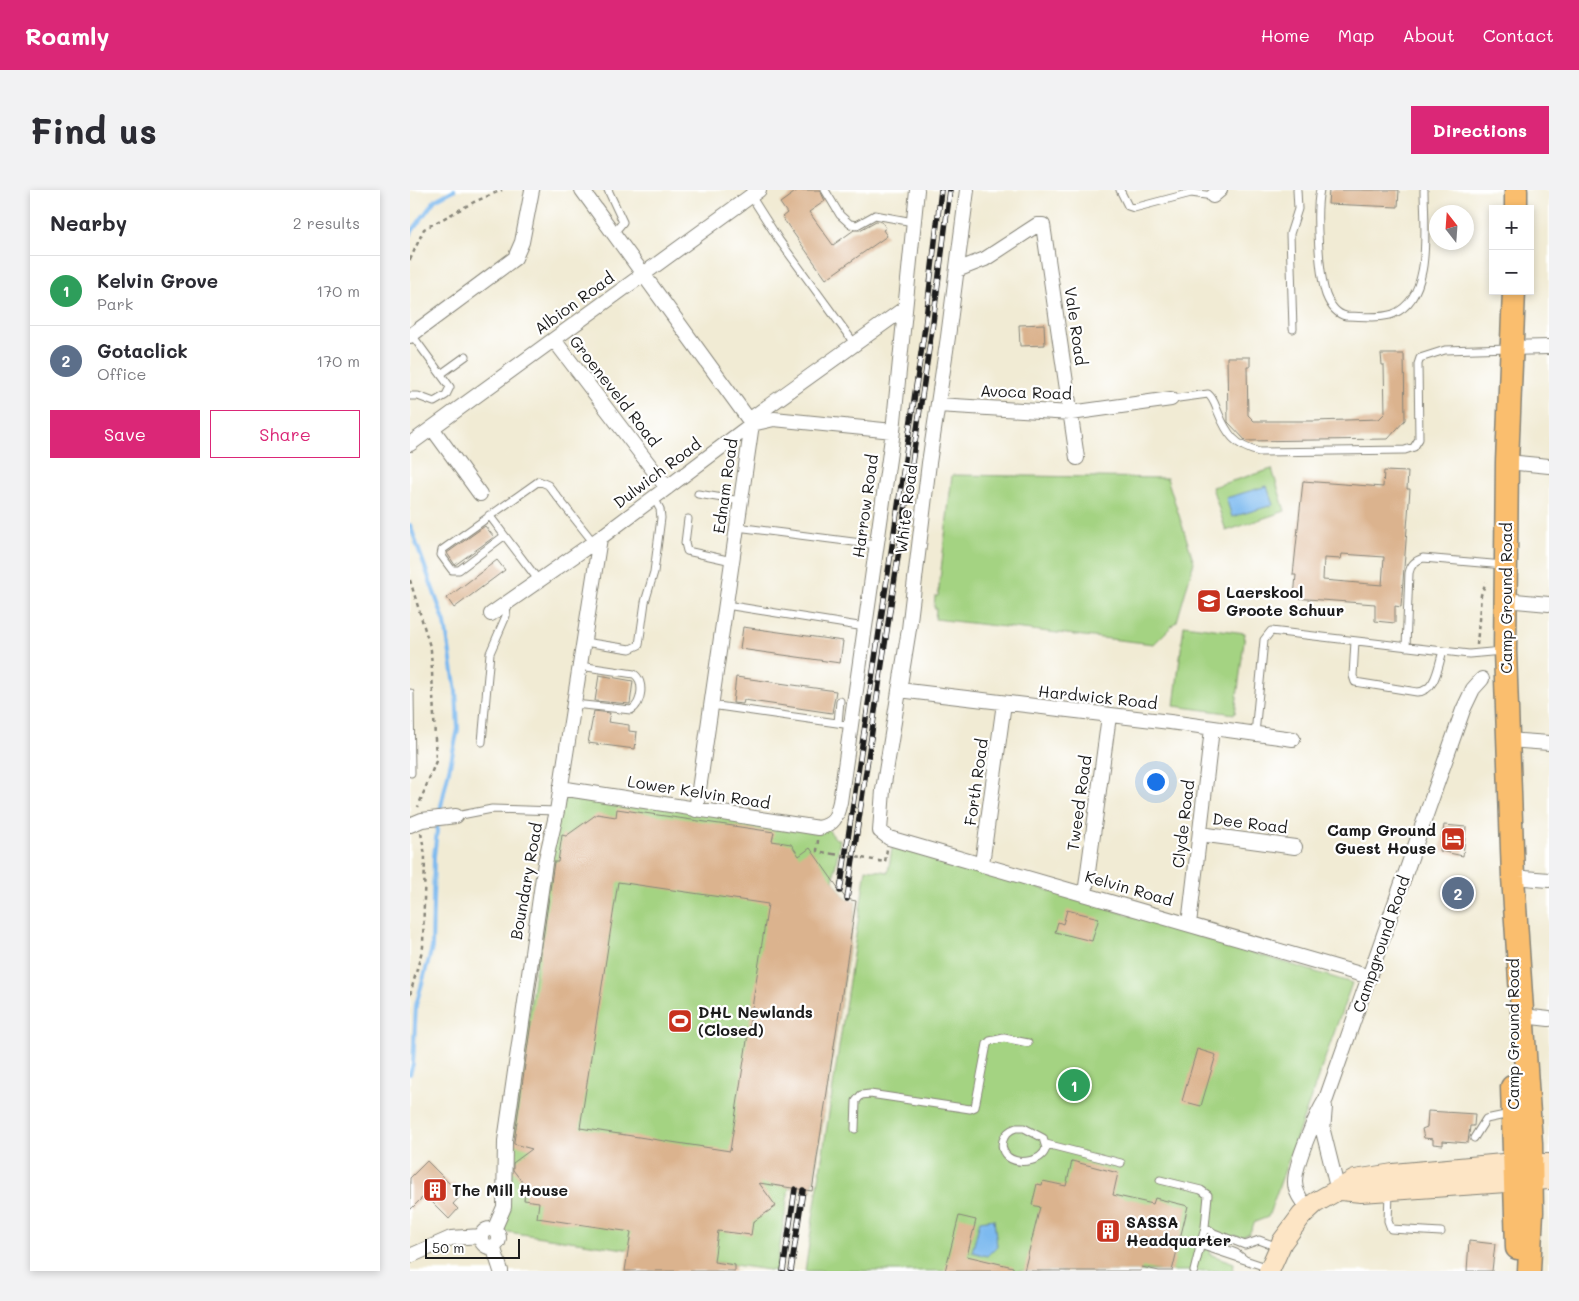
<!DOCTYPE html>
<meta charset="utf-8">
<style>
body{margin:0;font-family:Mali,sans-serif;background:#f2f2f3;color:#2b2b33}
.controls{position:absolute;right:15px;top:15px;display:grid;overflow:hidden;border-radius:0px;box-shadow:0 2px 8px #0003}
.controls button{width:45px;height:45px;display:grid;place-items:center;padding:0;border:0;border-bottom:1px solid #e1e1e2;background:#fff;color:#2b2b33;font:25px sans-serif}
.compass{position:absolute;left:1019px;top:15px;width:45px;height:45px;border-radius:50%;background:#fff;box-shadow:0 2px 8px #0003;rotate:343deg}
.scale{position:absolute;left:15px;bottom:12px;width:95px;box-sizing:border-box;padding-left:5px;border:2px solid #1c1c1c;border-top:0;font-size:14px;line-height:18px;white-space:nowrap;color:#1c1c1c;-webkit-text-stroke:4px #fff;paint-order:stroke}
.you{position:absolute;left:745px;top:591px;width:18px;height:18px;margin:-12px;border:4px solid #fff;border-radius:50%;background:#1a73e8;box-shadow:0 0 0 8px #1a73e833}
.badge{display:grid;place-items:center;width:32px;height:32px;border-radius:50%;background:#db2777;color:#fff;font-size:16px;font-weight:700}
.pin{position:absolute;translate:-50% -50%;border:2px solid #fff;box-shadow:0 1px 5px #0006}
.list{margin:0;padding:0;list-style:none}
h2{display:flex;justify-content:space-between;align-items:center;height:65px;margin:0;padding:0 20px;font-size:21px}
h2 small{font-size:16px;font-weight:400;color:#7c7c81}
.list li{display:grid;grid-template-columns:32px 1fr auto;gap:15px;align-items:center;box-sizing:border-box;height:70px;padding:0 20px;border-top:1px solid #e1e1e2}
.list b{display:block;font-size:19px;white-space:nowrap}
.list p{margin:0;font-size:16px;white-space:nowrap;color:#7c7c81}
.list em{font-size:16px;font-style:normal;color:#7c7c81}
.actions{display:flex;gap:10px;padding:15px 20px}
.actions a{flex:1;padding:11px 0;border:1px solid #db2777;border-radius:0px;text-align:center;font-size:18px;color:#db2777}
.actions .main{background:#db2777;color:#fff}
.map{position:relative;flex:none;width:1139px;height:1081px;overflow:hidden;border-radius:0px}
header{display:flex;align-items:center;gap:30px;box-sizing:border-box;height:70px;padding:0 25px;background:#db2777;color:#fff}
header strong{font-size:24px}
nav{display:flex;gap:28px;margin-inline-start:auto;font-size:18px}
.intro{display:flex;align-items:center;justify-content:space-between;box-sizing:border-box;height:120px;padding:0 30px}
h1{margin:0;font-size:35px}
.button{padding:12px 22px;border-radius:0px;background:#db2777;color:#fff;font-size:18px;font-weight:700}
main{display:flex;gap:30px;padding:0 30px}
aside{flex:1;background:#fff;border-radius:0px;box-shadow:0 2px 8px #0003}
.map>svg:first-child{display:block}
.green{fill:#a4d382;stroke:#60784f}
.water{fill:#7cb9ef;stroke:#4c6a86}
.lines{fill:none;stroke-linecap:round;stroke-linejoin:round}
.stream{stroke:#7cb9ef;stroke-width:4}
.building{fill:#dbb38e;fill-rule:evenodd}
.lane-casing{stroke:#868478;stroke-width:9}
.street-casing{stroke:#868478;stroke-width:16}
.secondary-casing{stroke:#868478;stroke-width:22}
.primary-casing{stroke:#868478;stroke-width:25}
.path{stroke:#868478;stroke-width:2.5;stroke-dasharray:4 4;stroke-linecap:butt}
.lane{stroke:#fff;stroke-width:7}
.street{stroke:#fff;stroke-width:14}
.secondary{stroke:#fde5c5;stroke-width:20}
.primary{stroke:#fabe6e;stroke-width:22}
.rail-casing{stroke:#1c1c1c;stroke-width:5.5}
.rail{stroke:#fff;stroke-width:4;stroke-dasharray:11;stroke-linecap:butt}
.path-bridge{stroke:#868478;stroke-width:2.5;stroke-dasharray:4 4;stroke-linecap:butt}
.labels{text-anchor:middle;stroke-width:4.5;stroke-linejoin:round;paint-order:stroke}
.street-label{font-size:16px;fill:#1c1c1c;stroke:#fff}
.poi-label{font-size:16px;font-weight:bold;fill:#1c1c1c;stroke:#fff;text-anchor:start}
</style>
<header>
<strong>Roamly</strong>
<nav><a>Home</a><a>Map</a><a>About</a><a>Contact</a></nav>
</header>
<div class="intro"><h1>Find us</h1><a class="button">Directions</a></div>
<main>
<aside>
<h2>Nearby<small>2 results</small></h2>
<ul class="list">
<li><span class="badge" style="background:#2e9e5b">1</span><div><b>Kelvin Grove</b><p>Park</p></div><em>170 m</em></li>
<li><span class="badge" style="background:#5c6f8a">2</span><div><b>Gotaclick</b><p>Office</p></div><em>170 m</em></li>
</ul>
<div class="actions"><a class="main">Save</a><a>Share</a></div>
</aside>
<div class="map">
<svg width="1139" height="1081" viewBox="0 0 1139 1081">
<rect width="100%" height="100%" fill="#fff"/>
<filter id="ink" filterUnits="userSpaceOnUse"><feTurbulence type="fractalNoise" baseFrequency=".02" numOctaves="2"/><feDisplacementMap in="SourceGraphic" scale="10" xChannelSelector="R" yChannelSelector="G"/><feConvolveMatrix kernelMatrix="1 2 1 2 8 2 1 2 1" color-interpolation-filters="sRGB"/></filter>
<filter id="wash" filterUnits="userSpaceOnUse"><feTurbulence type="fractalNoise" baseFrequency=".0096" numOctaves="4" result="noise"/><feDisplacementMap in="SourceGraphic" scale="20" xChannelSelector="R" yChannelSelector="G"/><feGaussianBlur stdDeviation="1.12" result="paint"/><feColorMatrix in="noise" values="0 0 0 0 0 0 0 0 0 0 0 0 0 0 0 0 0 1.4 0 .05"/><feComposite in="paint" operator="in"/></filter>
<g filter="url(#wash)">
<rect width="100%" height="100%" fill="#f1ebd4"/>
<path class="green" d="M862,279L875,321L816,341L802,297Z
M542,285L757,288L784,372L767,431L744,454L525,429L526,418H524L525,406H528Z
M774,435L835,443L825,524L764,516Z
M150,598L416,637L426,649H430L423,691L436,709L446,711L402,1001L379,998L366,1081L84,1040L96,992Z
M483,653L942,793L858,1027L845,1032L839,1044L835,1045L833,1049L824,1045L821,1053L806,1048L799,1064L824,1073L823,1081H395L456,679L478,682Z"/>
<path class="water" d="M857,296L863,315L822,327L816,308Z
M584,1029L587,1056L577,1066L562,1062L570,1031Z"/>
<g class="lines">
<path class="stream" d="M0,44L25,10L44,0
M0,335L35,433L46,501L48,539L29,625
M0,884L3,874L6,815L22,758L24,666L28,632"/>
</g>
<g id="blocks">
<path class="building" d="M388,0H410L415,11L399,22L423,55L444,40H450L466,31L472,32L476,38L473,40L477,46L416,89L372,27L377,23L370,13Z
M919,0H989L988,17L918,14Z
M634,134L635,155L610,156L609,135Z
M971,164H994L995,230L978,249L836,251L818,232L817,167H840V177H837L838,225L844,231H904L969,229L975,223L974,175H972Z
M974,281L998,282L997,299H1000L991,417L985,416V433L965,431V414L884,408L886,385H883L893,291L973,297ZM932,364L974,367L972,395L913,390L914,368L931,369Z
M75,336L84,347L45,375L37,363Z
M87,370L95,380L44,418L37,408Z
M333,437L433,451L430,473L330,459Z
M189,485L223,491L220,514L185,511Z
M326,487L426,501L422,523L334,510L333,514L323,513Z
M184,521L200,523L198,532L219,535V541L227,542L225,559L178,553Z
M207,619L364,642L362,651L381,654L389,666L400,658L436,709L446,711L402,1001L349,993L366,1016L343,1032L341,1045L308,1041L304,1072L325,1075V1081H215L221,1042L127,1028L129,1012L114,1010L116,997L103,980V973L122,959L104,954V952L144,672H148L152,645L156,646L187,624L206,627ZM208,692L358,714L320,961L170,938Z
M1034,635L1056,637L1053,666L1030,661Z
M657,720L689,728L682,751L645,742L648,732L653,734Z
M787,859L806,865L791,916L772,911Z
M1018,921L1065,924L1064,936H1060L1058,953L1033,951V955L1023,954V949L1014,948L1012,939L1017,937Z
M17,971L41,995L43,993L53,1003L43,1014L48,1019L39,1029L19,1009L16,1012L12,1008L0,1020V988Z
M662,971L708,983L703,1005L743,1014L745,1008L778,1016L762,1081H749L732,1077L731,1081H614L630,1017L622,1015L627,994L632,995L633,991L656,996Z
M549,1026L566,1030L557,1066L603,1077V1081H535Z
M1059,1051L1085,1054L1082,1081H1057Z"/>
</g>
</g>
<g filter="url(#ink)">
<use href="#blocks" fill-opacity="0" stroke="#868478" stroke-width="1"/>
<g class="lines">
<defs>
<path id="lane" d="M198,0L213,32L203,44
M415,0L430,25L440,34L447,35L465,25L503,32
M710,0L718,16L724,18L781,3L780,0
M910,0C905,21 909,84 916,105C920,115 926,124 936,126C951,126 969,129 983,124C1024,108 1014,35 1014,0
M781,3L803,6
M341,6L369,50L444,153
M883,139L880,44L888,19L887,0
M31,184L56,166
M0,206H8L24,212L36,205L40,197L2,145
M761,209L798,204C804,209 805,215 808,222C817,244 825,256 849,262L995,260L1004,257L1009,249L1008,174L1010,168L1035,160L1099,158
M288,304L331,311
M79,325L129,391
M278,329L275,353L277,361L322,371
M327,337L467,355
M94,346L49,380H42L31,365L32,360L129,291L138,295L184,353
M316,415L455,437
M945,451L943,486L945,492L1007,502C1026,502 1028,476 1033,461
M174,452L220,459L229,455L235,412L244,382L251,328L250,319L244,308
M996,457L999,383C1001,374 1005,371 1013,368L1094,375
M0,503L1,583
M164,514L221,520C232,514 235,491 224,484L170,476
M301,515L441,535
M428,533L430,511
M845,544L854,450L861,441L1059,464L1092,461
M72,552L80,463L96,426L97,414
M46,626L82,619L147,621
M606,938H614L633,948L636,958C632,972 609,975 598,967C587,957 593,942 606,938Z
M445,939L446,911L451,905L460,904L560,919L565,917L577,854L580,851L594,848L618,853
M1064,948L1076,929L1100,924
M636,954L711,973
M750,990L791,1000L798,1005L795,1037L784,1081
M979,1003L978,1031L981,1039L1031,1042
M795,1037L804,1043L835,1055L849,1050L868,1057
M792,1050L826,1063L834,1069
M790,1055L859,1078"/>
<path id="street" d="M172,0L342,234L286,620
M557,0L538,147L519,273L499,439L473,600L470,641L479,648L960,787
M803,6L810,0
M547,80L575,69L627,35H633L667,268
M0,146L105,68L112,52L122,0
M144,150L257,298
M1101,158L1139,157
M528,215L661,223L761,209
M339,230L495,118
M22,238L70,304
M0,254L349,0
M1097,272L1139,276
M1095,410L1139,414
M81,424L190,348L342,234L364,229L483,241
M489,500L760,532L883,549
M1098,550L1139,553
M150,598L409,638C425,634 426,628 430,612L483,241L507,0
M0,635L12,630L46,626
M790,644L885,657
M572,674L594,513
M1103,687L1139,690
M675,704L699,526
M779,734L802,539
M1113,826L1139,829
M915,917L913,941L928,1001
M898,1019C892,1011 885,1003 885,992C885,973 906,925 916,909L1053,520L1063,499L1072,489
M71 1048a9 9 0 1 1 18 0a9 9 0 1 1-18 0Z
M84,1040L94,1017L95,951L135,673L147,621L190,348
M83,1056L91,1081
M0,1066L41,1048L71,1046"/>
<path id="secondary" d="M931,1000L951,1002L1139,989
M859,1081L872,1052L892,1025L905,1013L945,990L983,984L1093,974H1139"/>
<path id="primary" d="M1106,19V0
M1104,101L1097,272L1095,461L1103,687L1121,953L1122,1022L1119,1081
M1102,897L1107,1058"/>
</defs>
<use href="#lane" class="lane-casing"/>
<use href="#street" class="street-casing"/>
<use href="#secondary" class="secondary-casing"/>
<use href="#primary" class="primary-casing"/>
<path class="path" d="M0,70L14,39L64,12L92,0
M0,390L21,460L26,571L8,617
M1067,455L1071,405L1076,392
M408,650L407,661L423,664
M452,668L475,672L477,659
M0,805L13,757L15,665L11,643"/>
<use href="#lane" class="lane"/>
<use href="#street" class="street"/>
<use href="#secondary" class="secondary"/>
<use href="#primary" class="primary"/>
<defs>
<path id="rail" d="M430,701L515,137L531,0
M437,709L523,132L540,0
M373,1081L385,999
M381,1081L393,1000"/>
</defs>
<use href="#rail" class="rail-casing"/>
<use href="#rail" class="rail"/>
<path class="path-bridge" d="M423,664L452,668"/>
</g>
</g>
<defs>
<symbol id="school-square" viewBox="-11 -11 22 22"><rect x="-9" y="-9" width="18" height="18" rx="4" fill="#c8321e" stroke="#fff"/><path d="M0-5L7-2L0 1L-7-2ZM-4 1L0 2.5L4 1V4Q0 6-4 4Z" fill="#fff"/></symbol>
<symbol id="hotel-square" viewBox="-11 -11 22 22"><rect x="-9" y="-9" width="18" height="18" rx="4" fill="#c8321e" stroke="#fff"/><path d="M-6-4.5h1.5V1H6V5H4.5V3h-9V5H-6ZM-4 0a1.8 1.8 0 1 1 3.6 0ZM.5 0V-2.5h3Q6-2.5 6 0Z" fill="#fff"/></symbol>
<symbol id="stadium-square" viewBox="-11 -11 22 22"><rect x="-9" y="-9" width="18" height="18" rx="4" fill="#c8321e" stroke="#fff"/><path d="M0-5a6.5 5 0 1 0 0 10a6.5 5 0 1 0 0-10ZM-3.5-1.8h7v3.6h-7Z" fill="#fff"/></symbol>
<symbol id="building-square" viewBox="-11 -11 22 22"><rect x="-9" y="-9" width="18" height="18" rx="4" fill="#c8321e" stroke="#fff"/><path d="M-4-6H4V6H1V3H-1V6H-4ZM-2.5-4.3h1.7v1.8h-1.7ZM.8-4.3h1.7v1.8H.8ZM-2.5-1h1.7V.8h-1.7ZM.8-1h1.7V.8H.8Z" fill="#fff"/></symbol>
</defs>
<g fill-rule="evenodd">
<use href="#school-square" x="785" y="397" width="28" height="28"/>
<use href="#hotel-square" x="1029" y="635" width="28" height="28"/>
<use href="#stadium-square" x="256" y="817" width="28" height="28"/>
<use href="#building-square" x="11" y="986" width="28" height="28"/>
<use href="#building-square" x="684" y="1027" width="28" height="28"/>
</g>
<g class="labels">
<g class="street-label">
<text transform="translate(164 113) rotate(-36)" y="6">Albion Road</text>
<text transform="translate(666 136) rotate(82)" y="6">Vale Road</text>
<text transform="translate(205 201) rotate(52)" y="6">Groeneveld Road</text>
<text transform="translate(616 202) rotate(2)" y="6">Avoca Road</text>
<text transform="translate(247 283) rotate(-37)" y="6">Dulwich Road</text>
<text transform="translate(315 296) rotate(-82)" y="6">Ednam Road</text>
<text transform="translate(455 316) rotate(-82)" y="6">Harrow Road</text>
<text transform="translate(496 319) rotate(-83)" y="6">White Road</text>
<text transform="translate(1096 408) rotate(-90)" y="6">Camp Ground Road</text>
<text transform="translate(688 507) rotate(6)" y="6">Hardwick Road</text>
<text transform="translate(566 592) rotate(-82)" y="6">Forth Road</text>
<text transform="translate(289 602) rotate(9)" y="6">Lower Kelvin Road</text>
<text transform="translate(669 613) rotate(-82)" y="6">Tweed Road</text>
<text transform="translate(840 633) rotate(7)" y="6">Dee Road</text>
<text transform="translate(773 634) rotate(-83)" y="6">Clyde Road</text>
<text transform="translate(116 691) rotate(-80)" y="6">Boundary Road</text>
<text transform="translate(719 698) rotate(16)" y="6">Kelvin Road</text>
<text transform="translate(971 754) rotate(-71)" y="6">Campground Road</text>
<text transform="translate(1103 844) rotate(-90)" y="6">Camp Ground Road</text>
</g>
<g class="poi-label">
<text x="816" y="408">Laerskool<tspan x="816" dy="18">Groote Schuur</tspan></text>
<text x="1026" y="646" text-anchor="end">Camp Ground<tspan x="1026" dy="18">Guest House</tspan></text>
<text x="288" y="828">DHL Newlands<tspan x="288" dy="18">(Closed)</tspan></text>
<text x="42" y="1006">The Mill House</text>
<text x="716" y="1038">SASSA<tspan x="716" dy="18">Headquarter</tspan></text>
</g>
</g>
</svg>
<div class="controls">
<button>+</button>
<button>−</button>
</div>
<svg class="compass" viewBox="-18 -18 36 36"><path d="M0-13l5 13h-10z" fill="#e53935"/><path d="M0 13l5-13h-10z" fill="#7c7c81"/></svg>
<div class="scale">50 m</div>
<div class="you"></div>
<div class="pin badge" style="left:664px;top:895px;background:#2e9e5b">1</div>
<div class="pin badge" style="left:1048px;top:703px;background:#5c6f8a">2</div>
</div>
</main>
